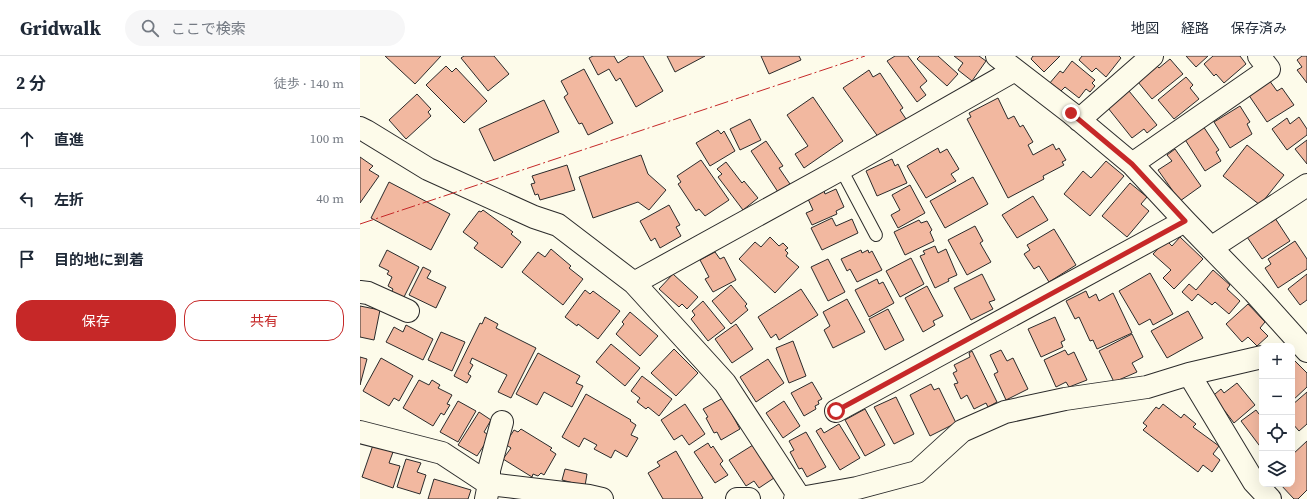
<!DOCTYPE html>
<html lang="ja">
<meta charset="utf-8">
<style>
body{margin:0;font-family:"Source Serif 4","Noto Sans JP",serif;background:#f6f6f7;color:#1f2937}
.controls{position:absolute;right:12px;bottom:12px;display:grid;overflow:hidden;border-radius:8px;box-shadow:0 4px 16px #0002}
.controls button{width:36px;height:36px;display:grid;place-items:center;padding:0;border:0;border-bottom:1px solid #e0e1e3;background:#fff;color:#1f2937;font:20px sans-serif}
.stop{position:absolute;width:12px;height:12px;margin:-9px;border:3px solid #c62828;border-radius:50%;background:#fff}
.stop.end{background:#c62828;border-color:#fff;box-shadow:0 1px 4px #0008}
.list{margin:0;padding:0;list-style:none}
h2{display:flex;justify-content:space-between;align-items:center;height:52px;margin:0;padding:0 16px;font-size:17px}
h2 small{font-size:13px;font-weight:400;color:#747a83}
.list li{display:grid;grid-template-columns:26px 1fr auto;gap:12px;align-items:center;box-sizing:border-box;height:60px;padding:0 16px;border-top:1px solid #e0e1e3}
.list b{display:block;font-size:15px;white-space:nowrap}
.list em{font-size:13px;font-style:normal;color:#747a83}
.actions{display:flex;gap:8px;padding:12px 16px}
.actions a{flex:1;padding:9px 0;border:1px solid #c62828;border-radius:16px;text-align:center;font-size:14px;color:#c62828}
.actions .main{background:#c62828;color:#fff}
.icon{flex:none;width:22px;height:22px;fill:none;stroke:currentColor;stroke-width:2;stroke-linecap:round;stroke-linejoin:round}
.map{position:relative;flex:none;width:947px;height:443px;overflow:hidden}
header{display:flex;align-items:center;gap:24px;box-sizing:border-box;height:56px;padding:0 20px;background:#fff;border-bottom:1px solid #e0e1e3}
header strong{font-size:19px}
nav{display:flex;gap:22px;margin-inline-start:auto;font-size:14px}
.search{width:280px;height:36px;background:#f6f6f7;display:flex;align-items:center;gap:10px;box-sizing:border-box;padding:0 14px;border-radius:22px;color:#747a83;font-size:15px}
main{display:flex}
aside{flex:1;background:#fff}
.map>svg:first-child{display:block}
.building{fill:#f2b8a0;stroke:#2b2b2b}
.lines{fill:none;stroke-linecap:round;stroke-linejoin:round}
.service-casing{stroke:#2b2b2b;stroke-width:14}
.minor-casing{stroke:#2b2b2b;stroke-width:24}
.service{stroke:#fdfbea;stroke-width:12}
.minor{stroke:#fdfbea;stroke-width:22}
.power{stroke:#c62828;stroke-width:1;stroke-dasharray:14 3 2 3;stroke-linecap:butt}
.route{stroke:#c62828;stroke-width:5}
</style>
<header>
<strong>Gridwalk</strong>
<div class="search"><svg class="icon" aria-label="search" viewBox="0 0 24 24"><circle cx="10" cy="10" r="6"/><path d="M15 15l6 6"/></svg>ここで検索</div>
<nav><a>地図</a><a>経路</a><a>保存済み</a></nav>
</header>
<main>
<aside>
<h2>2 分<small>徒歩 · 140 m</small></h2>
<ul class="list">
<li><svg class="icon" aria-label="ahead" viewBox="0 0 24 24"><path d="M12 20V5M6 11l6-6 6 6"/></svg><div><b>直進</b></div><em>100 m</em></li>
<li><svg class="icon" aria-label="left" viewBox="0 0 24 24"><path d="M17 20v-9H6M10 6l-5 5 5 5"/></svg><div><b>左折</b></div><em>40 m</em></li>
<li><svg class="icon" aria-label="arrive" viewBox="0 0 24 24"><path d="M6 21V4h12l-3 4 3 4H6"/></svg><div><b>目的地に到着</b></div></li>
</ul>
<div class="actions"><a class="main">保存</a><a>共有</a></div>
</aside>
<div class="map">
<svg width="947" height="443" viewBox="0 0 947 443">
<rect width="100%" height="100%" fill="#fdfbea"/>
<path class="building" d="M25,0H81L55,28Z
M104,0H134L149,18L128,35L101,2Z
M233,0H254L258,7L269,0H283L303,35L276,51L260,22L256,25L249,13L238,19L229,2Z
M307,0H345L315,16Z
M401,0H439L441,4L409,18Z
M535,0H548L567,25L560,31L566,39L557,46L527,5Z
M560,0H578L598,18L587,30L557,3Z
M594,0H619L626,5L612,25L598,14L603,7Z
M673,0H700L684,16L671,3Z
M722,0H759L761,2L746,21L736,12L732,16L719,4Z
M826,0H848L836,11Z
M853,0H880L886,8L864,27L856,18L854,20L844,8Z
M942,0H947V27L937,14L942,11L937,4Z
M810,3L823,18L792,43L778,26L797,10L799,12Z
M712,5L735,24L732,27L735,30L730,36L726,33L719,42L705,31L699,37L689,28L700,15L703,17Z
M86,10L92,16L96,12L127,45L104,67L66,29Z
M224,13L253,67L228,79L222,67L219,68L204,41L208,38L201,25Z
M509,14L513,21L520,17L543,52L540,54L546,63L519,82L483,32Z
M826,21L833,29L830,32L839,43L814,63L798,44Z
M909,24L917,35L922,32L934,49L907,66L888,38Z
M769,35L797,69L787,77L784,73L772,82L748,52Z
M57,38L71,53L68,56L71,60L46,83L29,64Z
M453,41L483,85L444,112L435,98L448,90L427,59Z
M638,42L648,63L654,60L660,71L663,69L673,86L668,89L673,99L693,88L696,94L699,92L706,104L702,106L704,109L683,120L684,123L648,142L607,63L611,61L609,57Z
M184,44L199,76L134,105L119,73Z
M880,50L890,66L887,68L892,78L870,92L854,66Z
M939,61L947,73V79L927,94L912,73L927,62L930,68Z
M390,63L401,84L380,94L370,73Z
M843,70L859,94L856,96L861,105L845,115L824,82Z
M358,74L361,78L364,75L375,95L350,110L336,87Z
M947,84V108L935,93Z
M406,85L423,110L419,112L430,128L418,136L391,95Z
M887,89L924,119L900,149L863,120Z
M578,92L580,97L587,93L599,113L591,118L596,125L566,142L547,110Z
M815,93L841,130L820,145L798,114L812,105L807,99Z
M281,99L288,118L306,134L289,154L278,146L233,162L219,121Z
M0,101L13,110L9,114L19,120L0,147Z
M532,103L535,110L538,108L547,127L517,140L506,115Z
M341,104L369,144L345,160L339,153L336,155L318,128L321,126L317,120Z
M746,105L764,120L730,160L704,138L723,115L731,122Z
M366,106L382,127L384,125L398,142L383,154L358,121L362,118L357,113Z
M207,109L215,134L180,144L178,138L175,139L171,128L175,127L172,120Z
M613,121L628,148L585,172L570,145Z
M29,126L90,158L71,194L11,162Z
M770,127L787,141L781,148L789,155L767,181L742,160Z
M550,129L565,157L538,172L531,159L540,154L532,139Z
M476,133L484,151L476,155L477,158L452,169L446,157L453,154L448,143L464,135L465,138Z
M673,140L688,164L657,182L642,159Z
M309,149L320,169L316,171L321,180L300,192L295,182L291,185L280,165Z
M123,154L153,176L151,178L161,186L142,212L114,192L118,187L103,176L119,155L121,156Z
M913,159L930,185L902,203L885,178Z
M472,162L476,170L492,163L498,177L462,194L451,172Z
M559,164L561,167L567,165L572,174L570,176L574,185L545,199L534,176Z
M615,170L623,185L620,187L631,206L607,219L588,184Z
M694,173L716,209L689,226L679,210L674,213L664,198L670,194L667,189Z
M410,181L419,190L423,187L428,192L425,194L428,197L426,200L439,211L415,237L379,203L395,186L401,191Z
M820,181L843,203L814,233L803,222L811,214L793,198L806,184L812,190Z
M935,185L947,203V213L918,232L905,212L911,208L908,203Z
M575,190L578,197L586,193L597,219L588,223L589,225L575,232L560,200L565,198L563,195Z
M191,193L211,210L209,212L223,223L203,249L162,216L178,196L185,201Z
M27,194L59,211L43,243L31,237L33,233L28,230L32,221L27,218L29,215L19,210Z
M501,194L502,197L508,194L509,197L512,195L522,214L497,226L490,213L487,215L481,203Z
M355,196L360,203L364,201L376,224L353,236L345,223L349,221L340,204Z
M551,202L564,228L540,241L526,215Z
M468,203L485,236L468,245L451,211Z
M63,211L71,215L67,222L86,231L76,252L49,239Z
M853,214L870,229L867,233L880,245L869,258L855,246L852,249L838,238L832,245L822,236L829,228L836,234Z
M790,217L813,258L793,269L790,263L779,269L759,235Z
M313,218L338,241L327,253L322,248L319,251L299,233Z
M622,218L635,244L629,246L633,253L611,264L594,232Z
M947,218V244L940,249L928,233Z
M517,223L519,228L523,226L534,247L509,261L495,234Z
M371,229L387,248L385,250L388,254L371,268L352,245Z
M567,230L583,260L573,265L575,269L563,276L545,242Z
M441,233L458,259L419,284L416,278L411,282L398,261Z
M225,234L230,238L233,235L260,255L238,283L218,268L217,270L205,261Z
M726,235L729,242L736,238L739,245L753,237L772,277L737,293L733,284L730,285L719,261L715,263L706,245Z
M487,243L505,276L473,292L464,274L470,270L463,256Z
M343,245L365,272L348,285L331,263L335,259L332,255Z
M888,248L905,266L900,272L908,280L897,290L888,281L882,286L866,268Z
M0,250L20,254L14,284L0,281Z
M528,253L544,284L525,294L509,263Z
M828,255L843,282L807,302L791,275Z
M270,256L298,280L280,300L256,278L264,268L262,266Z
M125,261L138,268L136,272L176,292L151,342L138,336L147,319L112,302L110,307L113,309L108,318L111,320L107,327L94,320L120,267L122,268Z
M695,261L705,284L701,286L703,291L681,301L668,273Z
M376,268L393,293L372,307L355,283Z
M46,269L73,283L63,304L26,286L34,271L43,276Z
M81,276L105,286L92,315L68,304Z
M772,278L783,301L772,307L777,316L754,326L739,295Z
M433,285L446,320L429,327L416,292Z
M251,288L280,312L265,330L236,306Z
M314,293L338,317L316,340L291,317Z
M641,294L647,305L653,302L668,333L646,344L634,318L638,316L630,299Z
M705,294L708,299L714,296L727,324L709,331L706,326L696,331L684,304Z
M612,295L637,346L628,351L626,347L614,353L607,339L601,343L594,328L598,327L593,317L597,315L594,309L610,301L609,297Z
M178,297L220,320L216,327L223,330L212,351L184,336L177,349L156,338Z
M0,301L7,303L0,329Z
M21,302L53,320L39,345L34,342L29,350L3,335Z
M408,303L424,327L396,346L380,321Z
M934,304L947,317V331L932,345V306Z
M282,320L312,343L299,360L288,351L286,353L277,346L280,342L271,335Z
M59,324L69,329L72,324L80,329L78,332L92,339L87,348L90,349L84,359L81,357L73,370L43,352Z
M452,326L462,343L458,345L459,348L455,350L456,353L444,360L431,337Z
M877,327L895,349L874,367L864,354L861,357L849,343L861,333L864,337Z
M571,328L574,334L579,332L596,367L570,380L550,339Z
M947,336V368L939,375L932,367V349Z
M226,338L271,364L270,365L276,369L271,379L278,382L267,401L255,394L251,402L234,393L237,389L224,382L219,391L202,381Z
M536,341L554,378L534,388L514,351Z
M363,342L380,373L361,384L357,376L354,377L346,362L348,361L343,353Z
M98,345L116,355L98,386L80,376Z
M424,345L440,370L423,382L406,357Z
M325,348L345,378L329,389L322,379L314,384L301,364Z
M803,348L821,362L824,358L836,368L833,371L859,390L853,398L860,404L852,416L843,409L838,416L783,374L787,370L783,367L796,351L799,353Z
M505,353L525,389L505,400L485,364Z
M896,354L899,358L902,356V393L881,365Z
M119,356L131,364L124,376L130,380L117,400L98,389Z
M479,368L500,402L480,414L456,375L461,372L464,377Z
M161,373L192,392L190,394L196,398L184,419L181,417L178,420L173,418L172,421L143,403L151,392L145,388L154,374L158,376Z
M446,376L466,411L447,421L442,412L439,413L430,396L434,394L429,385Z
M947,385V434L938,443H934L920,428H932V399Z
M348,387L351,392L353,390L363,405L360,408L368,419L355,427L334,396Z
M13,389L33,396L29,407L40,410L33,432L2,421Z
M393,389L414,422L399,432L394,425L386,430L369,404Z
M316,395L343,442L341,443H303L288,417L300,410L297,406Z
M46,403L61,407L57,416L66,419L60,438L37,431Z
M205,413L227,418L225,430L202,424Z
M74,423L111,434L108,443H68Z"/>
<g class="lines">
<defs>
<path id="service" d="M481,113L516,179"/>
<path id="minor" d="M637,0L711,57L772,108L825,165L894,236L947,295
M719,64L792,0
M0,72L6,75L68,113L174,161L198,169L274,227L365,327L440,442
M772,108L909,13L899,0
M851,192L947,129
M274,227L481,113L655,14
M0,236L8,237L48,255
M829,318L894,426L910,443
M476,355L825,165
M0,376L82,397L129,428L229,440L242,443
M126,443L129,428V414L142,366
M377,443H389
M435,443L497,432L557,416L602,375L645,356L705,343L787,331L829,318L902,301"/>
</defs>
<use href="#service" class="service-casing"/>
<use href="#minor" class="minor-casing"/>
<use href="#service" class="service"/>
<use href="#minor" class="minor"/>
<path class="power" d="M0,168L505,0"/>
</g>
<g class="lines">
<path class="route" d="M476,355L825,165L772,108L711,57"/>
</g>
</svg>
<div class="controls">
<button>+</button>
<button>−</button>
<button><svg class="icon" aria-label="locate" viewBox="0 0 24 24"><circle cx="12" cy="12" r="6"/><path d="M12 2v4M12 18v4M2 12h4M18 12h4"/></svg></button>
<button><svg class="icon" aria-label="layers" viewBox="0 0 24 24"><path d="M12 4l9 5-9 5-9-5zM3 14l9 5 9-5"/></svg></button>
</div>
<div class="stop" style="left:476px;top:355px"></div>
<div class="stop end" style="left:711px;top:57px"></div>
</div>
</main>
